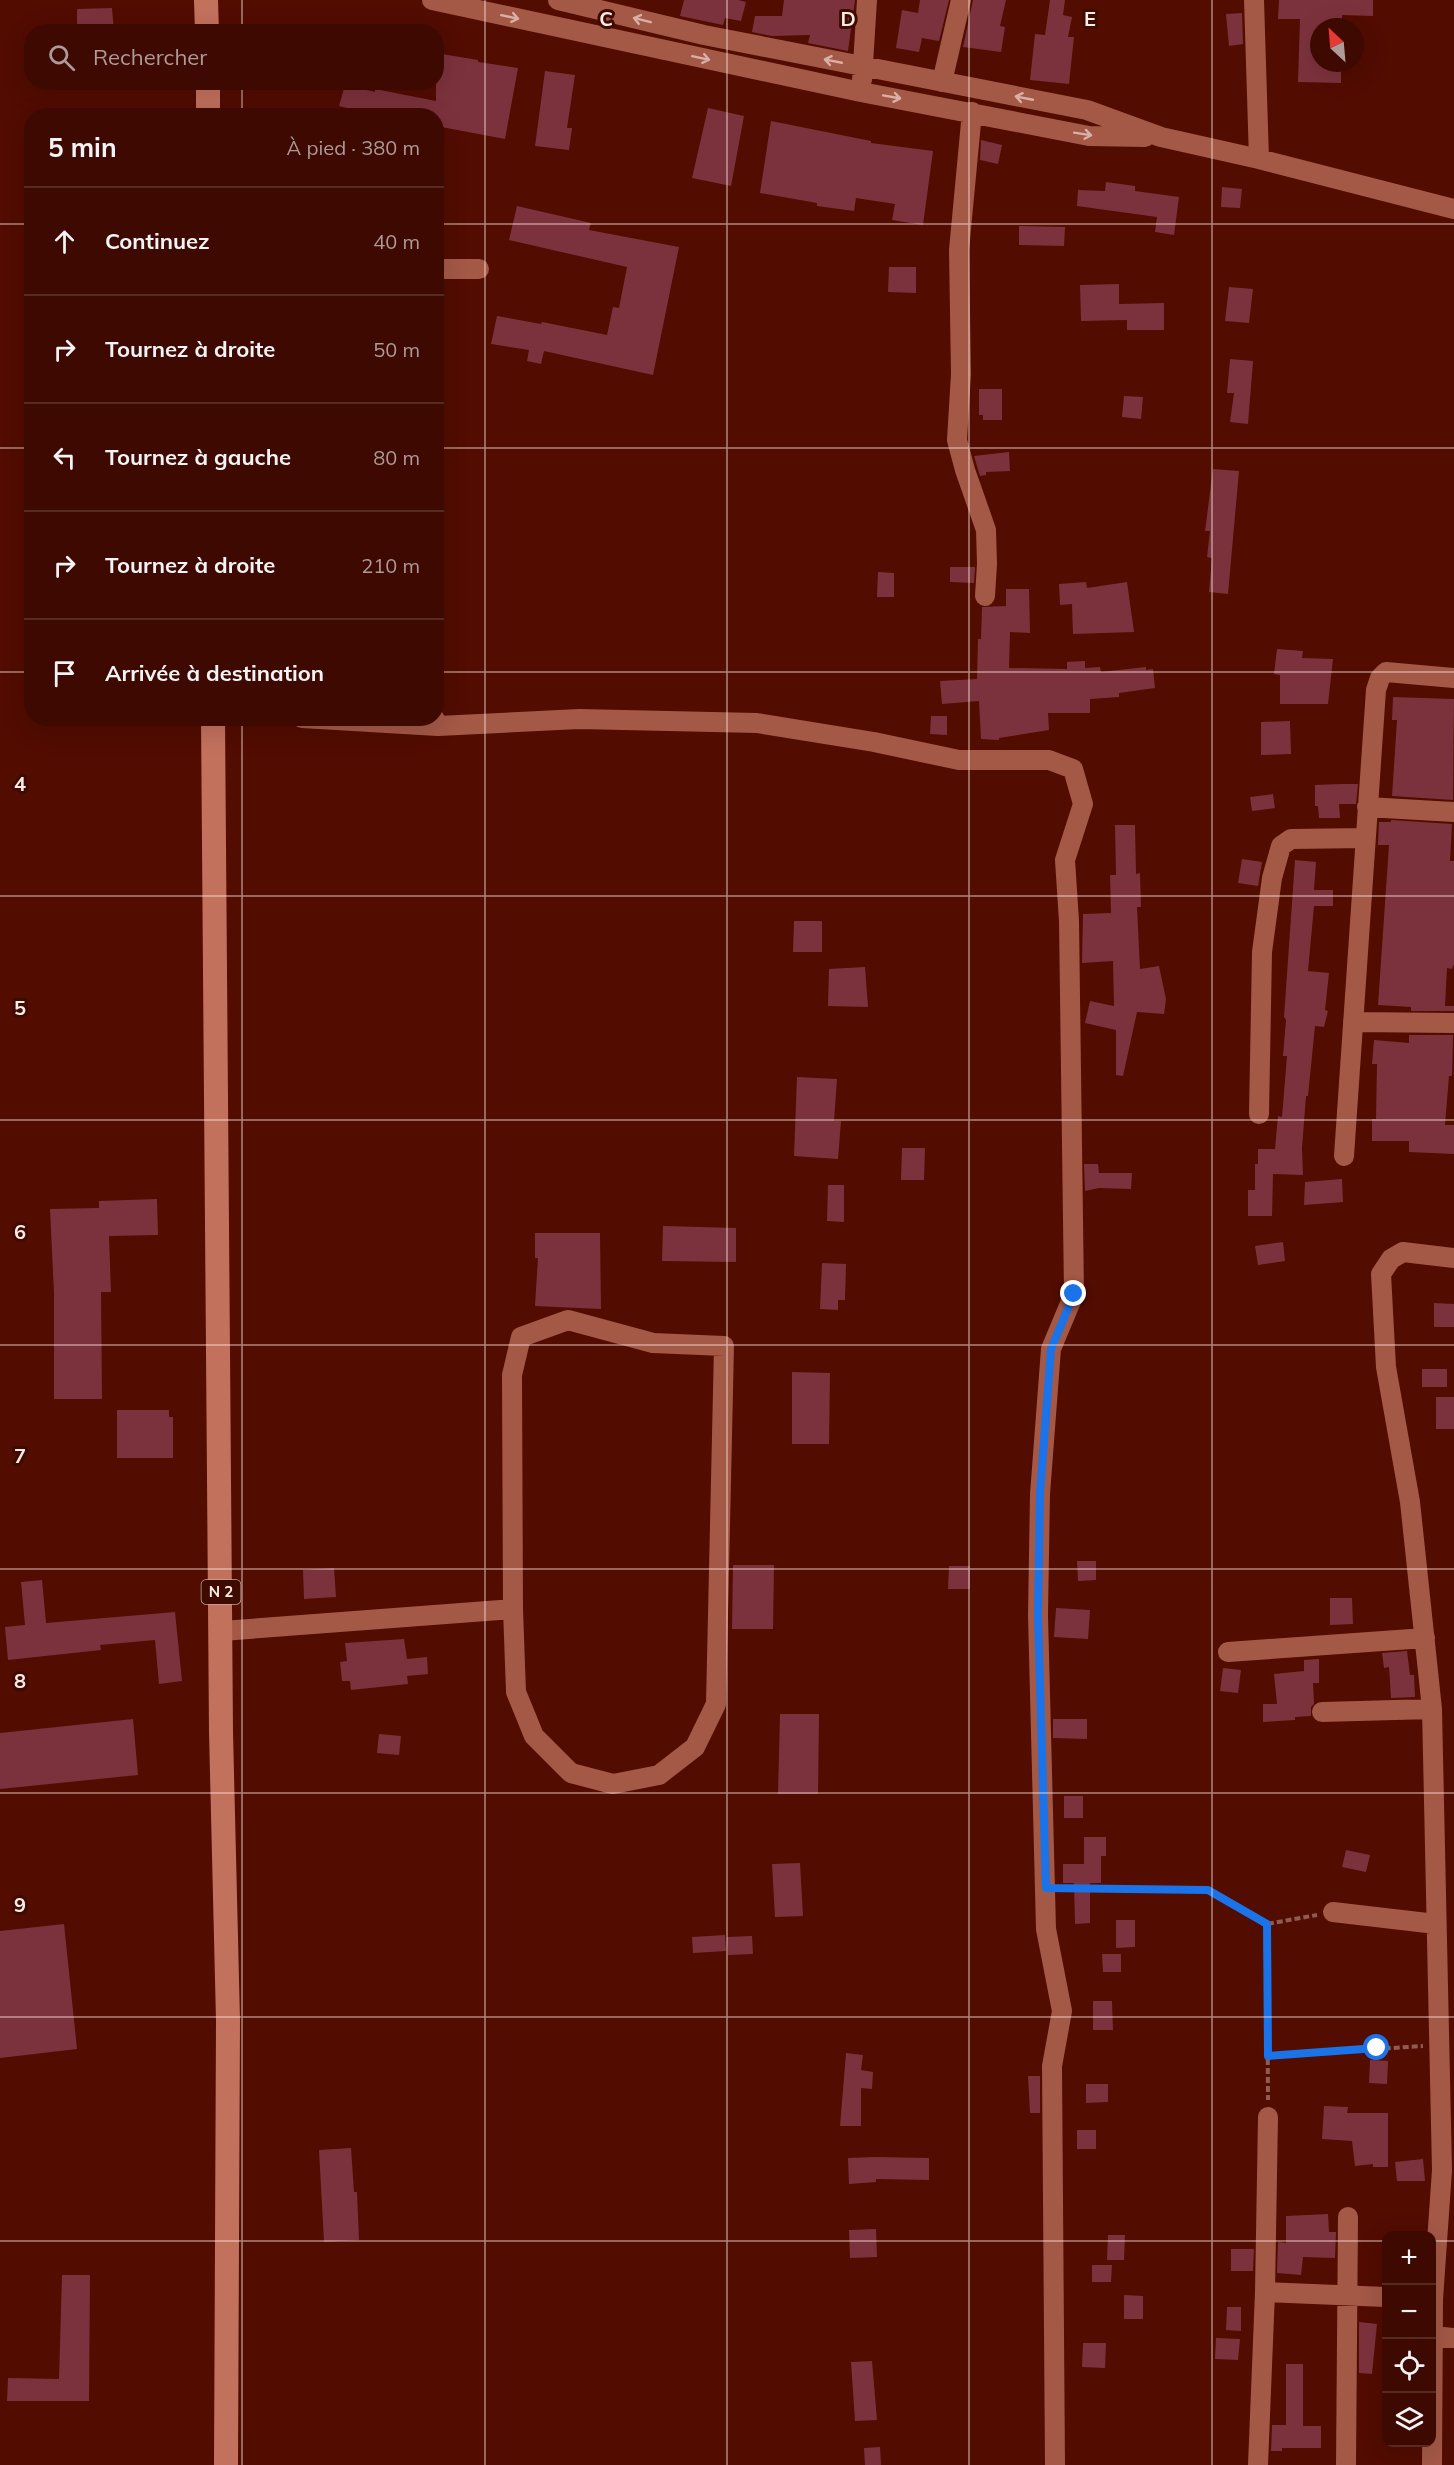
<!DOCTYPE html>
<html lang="fr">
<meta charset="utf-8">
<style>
body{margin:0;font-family:Mulish,sans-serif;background:#49170f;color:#f1f3f6}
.controls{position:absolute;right:18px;bottom:18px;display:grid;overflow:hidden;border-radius:12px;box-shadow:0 6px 24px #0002}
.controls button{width:54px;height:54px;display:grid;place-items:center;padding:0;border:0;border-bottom:2px solid #572a22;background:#3e0900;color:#f1f3f6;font:30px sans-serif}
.compass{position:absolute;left:1310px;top:18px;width:54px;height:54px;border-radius:50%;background:#3e0900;box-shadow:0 6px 24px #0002;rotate:334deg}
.stop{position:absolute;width:18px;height:18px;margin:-14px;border:4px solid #1a73e8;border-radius:50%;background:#fff}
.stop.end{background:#1a73e8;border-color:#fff;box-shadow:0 2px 6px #0008}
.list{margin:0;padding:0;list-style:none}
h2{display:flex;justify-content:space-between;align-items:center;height:78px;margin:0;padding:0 24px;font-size:26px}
h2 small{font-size:20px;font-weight:400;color:#ad9a99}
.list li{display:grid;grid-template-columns:39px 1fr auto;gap:18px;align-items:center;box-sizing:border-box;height:108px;padding:0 24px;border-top:2px solid #572a22}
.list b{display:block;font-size:22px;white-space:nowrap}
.list em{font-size:20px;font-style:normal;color:#ad9a99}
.icon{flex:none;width:33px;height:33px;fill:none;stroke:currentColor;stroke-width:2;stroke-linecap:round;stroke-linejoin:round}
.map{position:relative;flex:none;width:1454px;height:2465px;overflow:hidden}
.search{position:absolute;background:#3e0900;box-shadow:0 6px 24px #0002;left:24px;top:24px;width:420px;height:66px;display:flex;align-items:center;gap:15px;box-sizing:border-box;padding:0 21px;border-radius:24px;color:#ad9a99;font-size:22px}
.panel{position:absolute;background:#3e0900;box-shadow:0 6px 24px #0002;left:24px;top:108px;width:420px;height:618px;border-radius:24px}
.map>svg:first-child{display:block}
.building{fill:#7c323c}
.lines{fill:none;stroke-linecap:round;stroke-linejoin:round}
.path{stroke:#8f5c53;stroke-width:4;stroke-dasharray:6 3;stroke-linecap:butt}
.minor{stroke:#a45846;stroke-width:20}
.major{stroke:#c2715d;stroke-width:24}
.oneway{stroke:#d9b0a7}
.route{stroke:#1a73e8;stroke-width:8}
.grid{fill:none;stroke:#fdebe7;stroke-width:1.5;stroke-opacity:0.55}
.labels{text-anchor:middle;stroke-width:6;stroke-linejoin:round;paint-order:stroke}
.shield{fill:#3f0b01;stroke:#c4a8a2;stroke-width:1.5}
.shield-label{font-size:15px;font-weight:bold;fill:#fdebe7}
.grid-label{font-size:20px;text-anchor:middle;font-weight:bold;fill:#fdebe7;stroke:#3f0b01;stroke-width:6;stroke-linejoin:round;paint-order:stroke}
</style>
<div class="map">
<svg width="1454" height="2465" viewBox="0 0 1454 2465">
<rect width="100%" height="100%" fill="#520c00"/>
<path class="building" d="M684,0H738L746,2L741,21L725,18L723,25L680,16Z
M784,0H855L848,51L808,43L810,35L772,36L752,32L755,16H782Z
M920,0H949L939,41L922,38L919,52L896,48L902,10L918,13Z
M973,0H1006L1000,26L1005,27L1001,52L963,47Z
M1050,0H1065L1063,15L1072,17L1068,37H1074L1069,84L1030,80L1035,34L1045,35Z
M1279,0H1373V16L1342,15V27H1319V63H1341V83L1298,82L1300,19H1278Z
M112,8L114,32H77V9Z
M1242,13L1243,44L1229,46L1226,14Z
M436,53L478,60V62L518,68L505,139L436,126V116H379L339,106L345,85L375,92V89L436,101Z
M545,71L575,75L567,128H572L569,150L535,146Z
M708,108L744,116L731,186L692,178Z
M771,121L871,141V143L933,151L923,225L892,220L895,204L856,198L854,211L817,206V203L760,193Z
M981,140L1002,145L998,164L980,160Z
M1106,182L1135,186V191L1179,197L1174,235L1155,232L1157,217L1077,206L1078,190L1105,191Z
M1222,187L1242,189L1240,208L1221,207Z
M517,206L591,223L589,230L679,247L653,375L544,351L541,364L527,361L529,350L491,344L497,316L541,324L542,322L607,335L613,307L619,308L627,267L509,240Z
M1019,226L1065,227L1064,246L1019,245Z
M889,267H916V293L888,292Z
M1119,284V304L1164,303V330H1127V320L1081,321L1080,285Z
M1229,287L1253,289L1249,323L1225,321Z
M1230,359L1253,361L1248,424L1230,422L1234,393H1227Z
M979,389H1002V420H983V415H979Z
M1124,396L1143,397L1141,419L1122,417Z
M1009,452L1010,471L986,472V475L980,476L974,456Z
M1213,469L1239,471L1228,594L1209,592L1212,558L1207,557L1210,531H1205Z
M950,567H975L974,583L950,582Z
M878,572L894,573V597H877Z
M1086,582L1087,588L1127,582L1134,632L1073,634L1072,604L1060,605L1059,584Z
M1006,589H1029L1030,633L1010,632L1009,668L1067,669V662L1085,661V668L1100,667L1101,672L1146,667V670L1153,669L1155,688L1119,693V697L1090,699V713H1048L1049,730L999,738V740L981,739L979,701L942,704L940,681L977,679L978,639H981L982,607L1006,606Z
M1277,649L1303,651L1302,658L1333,659L1328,704H1280V675L1274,674Z
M1393,697L1454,699L1453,800L1392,796L1397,720H1392Z
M931,716H947V735L930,734Z
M1290,721L1291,754L1261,755V722Z
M1341,784H1358L1356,804H1339L1340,818H1319L1318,806H1315V785Z
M1273,794L1275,808L1252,811L1250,797Z
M1391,820L1452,824L1450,861H1454V964L1452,969L1447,968L1445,1006H1454V1011H1411V1007L1378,1005L1389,845H1378L1379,822H1391Z
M1115,825H1135L1136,874L1140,873L1141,907H1137L1140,969L1159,966L1166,999L1164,1014L1137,1012L1123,1076L1116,1075V1030L1085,1023L1090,1001L1114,1006L1113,961L1082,963L1083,914L1111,913L1110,875H1116Z
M1242,859L1262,862L1258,886L1238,883Z
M1295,860L1316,862L1314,890H1333V906H1314L1308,971L1329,973L1325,1010L1328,1011L1324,1027L1315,1026L1308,1096H1306L1302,1148L1303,1175L1273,1174L1272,1216H1248V1190H1255V1164H1258V1149H1275L1278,1116L1282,1117L1287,1056H1283L1286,1020L1284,1017Z
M794,921H822V952H793Z
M865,967L868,1007L828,1006L829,969Z
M1409,1035H1453L1452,1076H1449L1445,1125H1454V1154L1409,1152V1141H1372V1119H1376L1377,1064H1372L1374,1040L1409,1043Z
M797,1077L837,1079L834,1121H841L838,1159L794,1156Z
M902,1148H925L924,1180H901Z
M1084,1164H1098L1099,1173H1132L1131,1189L1099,1188L1085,1191Z
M1342,1179L1343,1202L1304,1205L1305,1182Z
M828,1185H844V1222L827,1221Z
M157,1199L158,1235L109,1236L111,1292H101L102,1399H54V1293L50,1209L99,1208V1201Z
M663,1226L736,1228V1262L662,1261Z
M535,1233H600L601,1309L535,1306L538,1258H535Z
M1283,1242L1285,1261L1258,1265L1255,1246Z
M822,1263L846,1264L845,1300H838V1310L820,1309Z
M1434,1303L1454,1304V1327H1434Z
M1422,1369H1447V1387H1422Z
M792,1372L830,1373L829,1444H792Z
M1436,1397H1454V1429H1436Z
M117,1410H169V1417H173V1458H117Z
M1077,1561H1096V1580L1078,1581Z
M733,1565H774L773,1629H732Z
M949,1566H970V1589H948Z
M334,1568L336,1597L304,1599L303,1570Z
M42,1580L46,1623L175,1612L182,1681L159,1684L155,1640L100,1645L101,1650L8,1660L5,1627L25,1625L21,1582Z
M1330,1598H1352L1353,1624L1330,1625Z
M1056,1608L1090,1610L1088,1639L1054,1637Z
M404,1639L407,1659L427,1657L428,1674L407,1676L408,1684L351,1690L350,1681H342L340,1662L347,1661L345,1643Z
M1407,1651L1410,1675H1414L1415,1697L1391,1698L1389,1667L1384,1668L1382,1653Z
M1319,1659V1683H1313L1314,1704L1311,1707V1716L1295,1717V1720L1263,1722V1704H1277L1274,1674L1304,1671V1660Z
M1223,1668L1241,1670L1238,1693L1220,1691Z
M780,1714H819L818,1794H778Z
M133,1719L138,1775L0,1789V1733Z
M1053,1719H1087V1739L1053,1738Z
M379,1734L401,1736L399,1755L377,1753Z
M1064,1796H1083V1818H1064Z
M1084,1837H1106V1856H1101V1883H1090V1923L1075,1924L1074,1883H1063V1864H1084Z
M1346,1850L1370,1855L1366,1872L1342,1867Z
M800,1863L803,1916L775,1917L772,1864Z
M1116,1920H1135V1947L1116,1948Z
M64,1924L77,2049L0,2058V1931Z
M725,1935L726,1951L693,1953L692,1937Z
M752,1936L753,1954L728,1955L727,1937Z
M1102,1954H1121V1972H1103Z
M1093,2001H1112L1113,2030H1093Z
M846,2053L863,2055L861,2070L873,2072L872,2089L861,2088V2126H840Z
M1370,2060L1388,2061L1387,2084L1369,2083Z
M1028,2076H1040V2113H1030Z
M1086,2084H1108V2102L1086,2103Z
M1324,2106L1348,2107L1347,2113H1388V2167H1373V2164L1355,2166L1352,2141L1322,2139Z
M1077,2130H1096V2149H1077Z
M351,2148L354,2192H357L359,2240L324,2242L319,2150Z
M875,2157L929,2158V2180L876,2179V2182L849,2184L848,2158Z
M1423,2159L1425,2181H1397L1395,2162Z
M1328,2214L1329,2232H1336L1335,2258L1303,2257L1301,2275L1277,2273L1278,2242L1286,2243V2216Z
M876,2229L877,2257L850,2258L849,2230Z
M1108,2235H1125L1124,2260H1107Z
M1231,2249H1254L1253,2271H1231Z
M1092,2265H1112L1111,2282H1092Z
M62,2275H90L89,2401H7L8,2378L59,2379Z
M1124,2295L1143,2296V2319H1124Z
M1227,2307H1241V2331L1226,2330Z
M1359,2322L1377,2324L1372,2374L1359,2373Z
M1216,2338L1240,2339L1238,2360L1215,2359Z
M1083,2343H1106L1105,2368L1082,2367Z
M872,2361L877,2420L855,2421L851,2362Z
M1286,2364H1303V2426H1321V2448H1282V2451H1271L1272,2425H1286Z
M880,2447L881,2465H865L864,2448Z"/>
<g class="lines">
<path class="path" d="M1061,1888L1208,1890L1267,1924L1317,1915
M1267,1924L1268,2100
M1268,2056L1423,2046"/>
<path class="minor" d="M432,0L861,92L1089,136L1145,137
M558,0L704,35L1087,110L1161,137L1259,159L1454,209
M1254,0L1259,159
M862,80L867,0
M942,82L961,0
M972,112L959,250L961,374L957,440L965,470L986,530L987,564L985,596
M436,269H479
M302,718L438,726
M434,718L438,726L579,719L757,723L874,742L959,760H1049L1073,769L1083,804L1065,860L1069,921L1074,1294L1051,1349L1040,1494L1038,1615L1046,1929L1062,2011L1052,2066L1055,2465
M1367,807L1454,812
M1353,1022L1454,1023
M1259,1114L1262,952L1272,878L1281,846L1291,839L1366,838
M1344,1156L1376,690L1380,678L1386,672L1454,678
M222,1631L513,1609L512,1375L521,1337L568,1320L653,1343L724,1346L716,1704L695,1747L659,1775L613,1784L571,1773L534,1736L516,1692L513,1609
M1228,1652L1425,1638
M1322,1712L1432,1709
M1333,1912L1436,1924
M1265,2292L1268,2117
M1433,2336L1454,2338
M1258,2465L1265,2292L1386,2297
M1346,2465L1348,2217
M1432,2465L1433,2299L1442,2170L1432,1709L1410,1502L1386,1367L1381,1274L1391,1259L1403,1252L1454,1258"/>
<path class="major" d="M206,0L207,32
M208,82V116
M213,718L221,1732L228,2020L226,2465"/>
</g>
<defs><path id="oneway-shaft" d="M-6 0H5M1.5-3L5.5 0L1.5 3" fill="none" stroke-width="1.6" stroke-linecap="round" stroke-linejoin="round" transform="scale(1.5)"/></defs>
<g class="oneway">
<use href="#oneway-shaft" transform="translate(510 17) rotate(12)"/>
<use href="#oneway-shaft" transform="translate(642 20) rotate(-166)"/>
<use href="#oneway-shaft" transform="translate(701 58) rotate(12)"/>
<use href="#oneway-shaft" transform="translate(833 61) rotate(-169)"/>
<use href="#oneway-shaft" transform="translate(892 97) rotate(10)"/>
<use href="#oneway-shaft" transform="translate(1024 98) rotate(-169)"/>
<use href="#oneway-shaft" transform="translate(1083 134) rotate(9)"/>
</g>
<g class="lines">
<path class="route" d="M1074,1294L1051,1349L1040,1494L1038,1615L1046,1888L1208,1890L1267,1924L1268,2056L1377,2048"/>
</g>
<path class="grid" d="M242,0V32M485,0V2465M727,0V2465M969,0V2465M1212,0V2465M242,82V116M0,224H32M436,224H1454M0,448H32M436,448H1454M0,672H32M436,672H1454M242,718V2465M0,896H1454M0,1120H1454M0,1345H1454M0,1569H1454M0,1793H1454M0,2017H1454M0,2241H1386M1432,2241H1454"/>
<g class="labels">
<rect class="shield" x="201.5" y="1580" width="39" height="24" rx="4.5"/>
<g class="shield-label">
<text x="221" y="1597">N 2</text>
</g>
</g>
<g class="grid-label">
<text x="606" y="26">C</text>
<text x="848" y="26">D</text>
<text x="1090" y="26">E</text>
<text x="20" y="791">4</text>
<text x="20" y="1015">5</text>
<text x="20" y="1239">6</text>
<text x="20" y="1463">7</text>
<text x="20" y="1688">8</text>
<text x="20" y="1912">9</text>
</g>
</svg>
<div class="controls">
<button>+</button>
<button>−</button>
<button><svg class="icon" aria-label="locate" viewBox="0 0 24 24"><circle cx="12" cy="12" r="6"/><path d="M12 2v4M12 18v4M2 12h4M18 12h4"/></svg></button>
<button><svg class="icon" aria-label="layers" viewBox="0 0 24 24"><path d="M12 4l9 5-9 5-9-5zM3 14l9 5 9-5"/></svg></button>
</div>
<svg class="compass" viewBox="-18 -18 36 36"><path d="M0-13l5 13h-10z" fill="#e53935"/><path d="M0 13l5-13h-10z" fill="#ad9a99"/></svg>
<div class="stop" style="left:1377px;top:2048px"></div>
<div class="stop end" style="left:1074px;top:1294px"></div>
<div class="search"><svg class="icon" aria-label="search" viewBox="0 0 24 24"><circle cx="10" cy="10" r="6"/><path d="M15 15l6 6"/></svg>Rechercher</div>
<section class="panel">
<h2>5 min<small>À pied · 380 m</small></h2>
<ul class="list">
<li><svg class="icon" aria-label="ahead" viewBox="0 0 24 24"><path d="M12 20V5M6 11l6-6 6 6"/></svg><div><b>Continuez</b></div><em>40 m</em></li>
<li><svg class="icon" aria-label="right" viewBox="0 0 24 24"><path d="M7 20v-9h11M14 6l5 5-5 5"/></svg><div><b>Tournez à droite</b></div><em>50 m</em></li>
<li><svg class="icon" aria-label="left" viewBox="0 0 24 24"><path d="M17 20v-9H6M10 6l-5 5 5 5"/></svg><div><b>Tournez à gauche</b></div><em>80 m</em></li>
<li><svg class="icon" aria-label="right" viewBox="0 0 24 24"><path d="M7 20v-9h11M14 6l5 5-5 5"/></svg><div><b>Tournez à droite</b></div><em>210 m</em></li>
<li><svg class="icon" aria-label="arrive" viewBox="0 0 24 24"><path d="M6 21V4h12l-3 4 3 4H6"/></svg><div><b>Arrivée à destination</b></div></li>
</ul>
</section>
</div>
